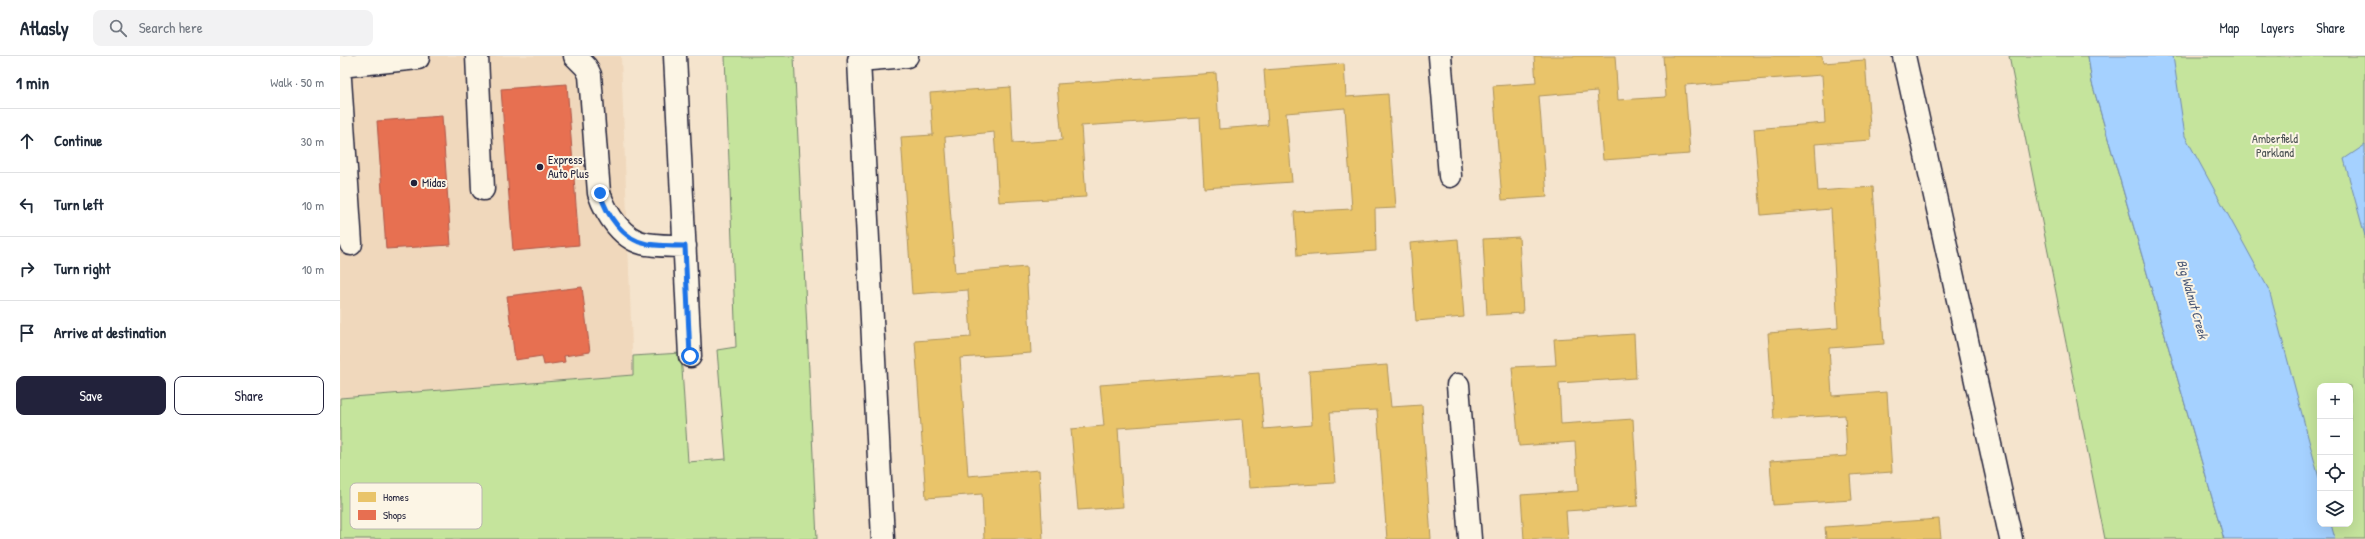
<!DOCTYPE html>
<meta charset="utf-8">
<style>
body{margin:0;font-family:"Patrick Hand",sans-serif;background:#f2f2f3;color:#1f2937}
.controls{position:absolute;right:12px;bottom:12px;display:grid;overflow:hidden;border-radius:8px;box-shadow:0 4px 16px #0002}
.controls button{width:36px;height:36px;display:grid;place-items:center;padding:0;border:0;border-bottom:1px solid #e0e1e3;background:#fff;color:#1f2937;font:20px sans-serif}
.stop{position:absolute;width:12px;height:12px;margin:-9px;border:3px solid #1a73e8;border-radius:50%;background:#fff}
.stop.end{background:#1a73e8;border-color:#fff;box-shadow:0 1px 4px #0008}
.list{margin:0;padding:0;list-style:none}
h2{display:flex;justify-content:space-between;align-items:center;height:52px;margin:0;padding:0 16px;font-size:17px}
h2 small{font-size:13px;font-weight:400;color:#747a83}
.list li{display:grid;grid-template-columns:26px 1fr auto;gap:12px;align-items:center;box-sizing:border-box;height:64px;padding:0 16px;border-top:1px solid #e0e1e3}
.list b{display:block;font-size:15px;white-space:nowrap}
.list em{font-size:13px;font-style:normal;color:#747a83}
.actions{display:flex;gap:8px;padding:12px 16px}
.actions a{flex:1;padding:9px 0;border:1px solid #22223b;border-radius:8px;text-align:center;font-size:14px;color:#22223b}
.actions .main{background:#22223b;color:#fff}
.icon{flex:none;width:22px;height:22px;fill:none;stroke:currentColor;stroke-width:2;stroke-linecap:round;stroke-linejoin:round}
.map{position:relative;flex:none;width:2025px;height:483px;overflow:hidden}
header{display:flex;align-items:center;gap:24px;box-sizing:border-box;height:56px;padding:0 20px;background:#fff;border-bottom:1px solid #e0e1e3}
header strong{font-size:19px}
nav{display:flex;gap:22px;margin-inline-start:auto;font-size:14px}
.search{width:280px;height:36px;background:#f2f2f3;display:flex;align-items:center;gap:10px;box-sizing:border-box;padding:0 14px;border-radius:8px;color:#747a83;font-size:15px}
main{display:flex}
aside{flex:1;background:#fff}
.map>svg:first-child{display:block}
.built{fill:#f0d8bc}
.green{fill:#c5e49c;stroke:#74836c;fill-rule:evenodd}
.water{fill:#a5d1ff;stroke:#718bb1}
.homes{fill:#e9c46a;stroke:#ad935c}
.shops{fill:#e76f51;stroke:#ac584a}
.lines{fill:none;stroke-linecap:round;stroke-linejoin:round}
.minor-casing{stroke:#22223b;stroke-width:25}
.minor{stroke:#fcf5e5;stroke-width:22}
.route{stroke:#1a73e8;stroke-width:5}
.poi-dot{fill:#22223b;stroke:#fcf5e5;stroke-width:1.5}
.labels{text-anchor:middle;stroke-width:4;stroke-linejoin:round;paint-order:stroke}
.park-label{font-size:12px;fill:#4b5253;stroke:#fcf5e5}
.poi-label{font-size:12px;fill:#22223b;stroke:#fcf5e5;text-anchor:start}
.water-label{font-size:13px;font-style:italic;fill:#495776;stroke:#fcf5e5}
.key{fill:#fcf5e5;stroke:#bbb6b2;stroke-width:1}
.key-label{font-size:11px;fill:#22223b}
</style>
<header>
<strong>Atlasly</strong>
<div class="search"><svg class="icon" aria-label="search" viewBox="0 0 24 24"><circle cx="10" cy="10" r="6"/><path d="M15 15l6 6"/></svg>Search here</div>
<nav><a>Map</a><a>Layers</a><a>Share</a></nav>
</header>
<main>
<aside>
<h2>1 min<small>Walk · 50 m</small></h2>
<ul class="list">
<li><svg class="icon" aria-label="ahead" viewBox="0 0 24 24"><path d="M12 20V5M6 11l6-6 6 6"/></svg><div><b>Continue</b></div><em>30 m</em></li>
<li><svg class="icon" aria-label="left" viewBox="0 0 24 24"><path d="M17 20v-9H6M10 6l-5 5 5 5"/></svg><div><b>Turn left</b></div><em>10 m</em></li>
<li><svg class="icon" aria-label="right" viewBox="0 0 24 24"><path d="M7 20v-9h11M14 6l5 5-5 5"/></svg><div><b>Turn right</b></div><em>10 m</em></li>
<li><svg class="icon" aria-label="arrive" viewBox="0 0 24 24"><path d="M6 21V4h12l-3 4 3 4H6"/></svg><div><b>Arrive at destination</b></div></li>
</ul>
<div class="actions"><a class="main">Save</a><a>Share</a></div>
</aside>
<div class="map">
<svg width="2025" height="483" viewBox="0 0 2025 483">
<rect width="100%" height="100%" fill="#f5e4cd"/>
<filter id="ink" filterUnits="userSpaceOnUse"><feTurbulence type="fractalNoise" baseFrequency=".025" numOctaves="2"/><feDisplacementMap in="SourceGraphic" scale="8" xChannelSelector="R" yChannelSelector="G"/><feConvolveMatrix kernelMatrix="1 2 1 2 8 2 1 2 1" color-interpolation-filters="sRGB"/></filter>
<g filter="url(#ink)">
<path class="built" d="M0,0H281L293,319L0,342Z"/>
<path class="green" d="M385,0H454L477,483H0V342L293,319V300L341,297L348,406L386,403L377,294L396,291Z
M1669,0H1748L1752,27L1884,483H1765Z
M1817,0H2025V483H1947ZM1980,330H2010V468H1980Z"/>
<path class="water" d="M1748,0H1833L1845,80L1929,234L1980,426V468H1991L1995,483H1884L1752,27Z
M2025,89V180L2004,103Z"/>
<path class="homes" d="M1194,0H1275L1278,44L1326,41L1323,0H1482L1483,7L1525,4L1531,84L1475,88L1478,135L1533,131L1544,288L1489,292L1492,340L1547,336L1552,416L1510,419L1512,444L1433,449L1430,405L1507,400L1505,359L1434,363L1428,277L1498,272L1491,153L1421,159L1414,73L1485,67L1482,19L1345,29L1350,98L1263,104L1257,35L1199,40L1207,141L1162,144L1153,30L1196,27Z
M1004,8L1006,41L1048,38L1056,152L1035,153L1036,195L957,200L954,156L1012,153L1005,52L946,57L952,126L864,132L860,62L741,70L746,141L659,146L654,76L605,81L615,217L686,211L691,297L620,302L628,420L699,414L703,483H644L642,438L586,442L575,285L631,281L628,234L572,238L561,81L593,79L590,37L670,31L673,87L722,84L717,28L876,17L879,73L928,69L924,14Z
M1179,181L1183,257L1147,259L1143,183Z
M1118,183L1124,261L1076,265L1070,187Z
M1294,278L1296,322L1219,327L1221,368L1293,363L1298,450L1226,455L1228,483H1184L1181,439L1238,435L1235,386L1179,390L1172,311L1216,309L1214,283Z
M1047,309L1051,351L1082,349L1091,483H1047L1037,354L990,356L995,427L909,432L903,363L778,372L783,451L738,454L731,373L764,370L760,329L919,317L924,373L972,369L969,315Z
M1599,463L1601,483H1486L1485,471Z"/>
<path class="shops" d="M227,28L239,189L173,195L161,33Z
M102,60L111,189L46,193L37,65Z
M242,231L250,296L224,300L225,306L204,309L202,300L175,304L167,240Z"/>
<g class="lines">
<defs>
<path id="minor" d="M137,0L143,133
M235,0L246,11L250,19L259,137C266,158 283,185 307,188C319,190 332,190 345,190
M335,0L350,300
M1100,0L1110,120
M1564,0L1671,483
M0,10L78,2V0
M0,23L11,188
M1118,329L1130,483
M543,483L519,4L567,0"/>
</defs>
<use href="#minor" class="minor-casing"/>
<use href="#minor" class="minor"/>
</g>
</g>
<g class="lines" filter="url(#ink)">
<path class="route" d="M260,137C266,158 283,184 307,188C319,190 332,190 345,190L350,300"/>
</g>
<g class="poi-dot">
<circle cx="200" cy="111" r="4"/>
<circle cx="74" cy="127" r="4"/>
</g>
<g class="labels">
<g class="park-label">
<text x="1935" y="87">Amberfield<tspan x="1935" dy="14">Parkland</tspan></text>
</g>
<g class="poi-label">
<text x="208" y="108">Express<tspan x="208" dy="14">Auto Plus</tspan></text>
<text x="82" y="131">Midas</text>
</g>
<g class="water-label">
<text transform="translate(1853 243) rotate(74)" y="5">Big Walnut Creek</text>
</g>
</g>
<rect x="10" y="427" width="132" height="46" rx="6" class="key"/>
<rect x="18" y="436" width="18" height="10" fill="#e9c46a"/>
<rect x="18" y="454" width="18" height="10" fill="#e76f51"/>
<g class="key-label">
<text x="43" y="445">Homes</text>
<text x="43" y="463">Shops</text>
</g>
</svg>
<div class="controls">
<button>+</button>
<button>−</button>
<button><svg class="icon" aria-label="locate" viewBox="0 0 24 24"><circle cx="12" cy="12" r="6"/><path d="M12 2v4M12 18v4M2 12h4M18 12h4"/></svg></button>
<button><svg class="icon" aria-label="layers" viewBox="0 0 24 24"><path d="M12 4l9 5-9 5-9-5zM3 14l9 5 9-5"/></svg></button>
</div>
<div class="stop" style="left:350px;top:300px"></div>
<div class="stop end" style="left:260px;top:137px"></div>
</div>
</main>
